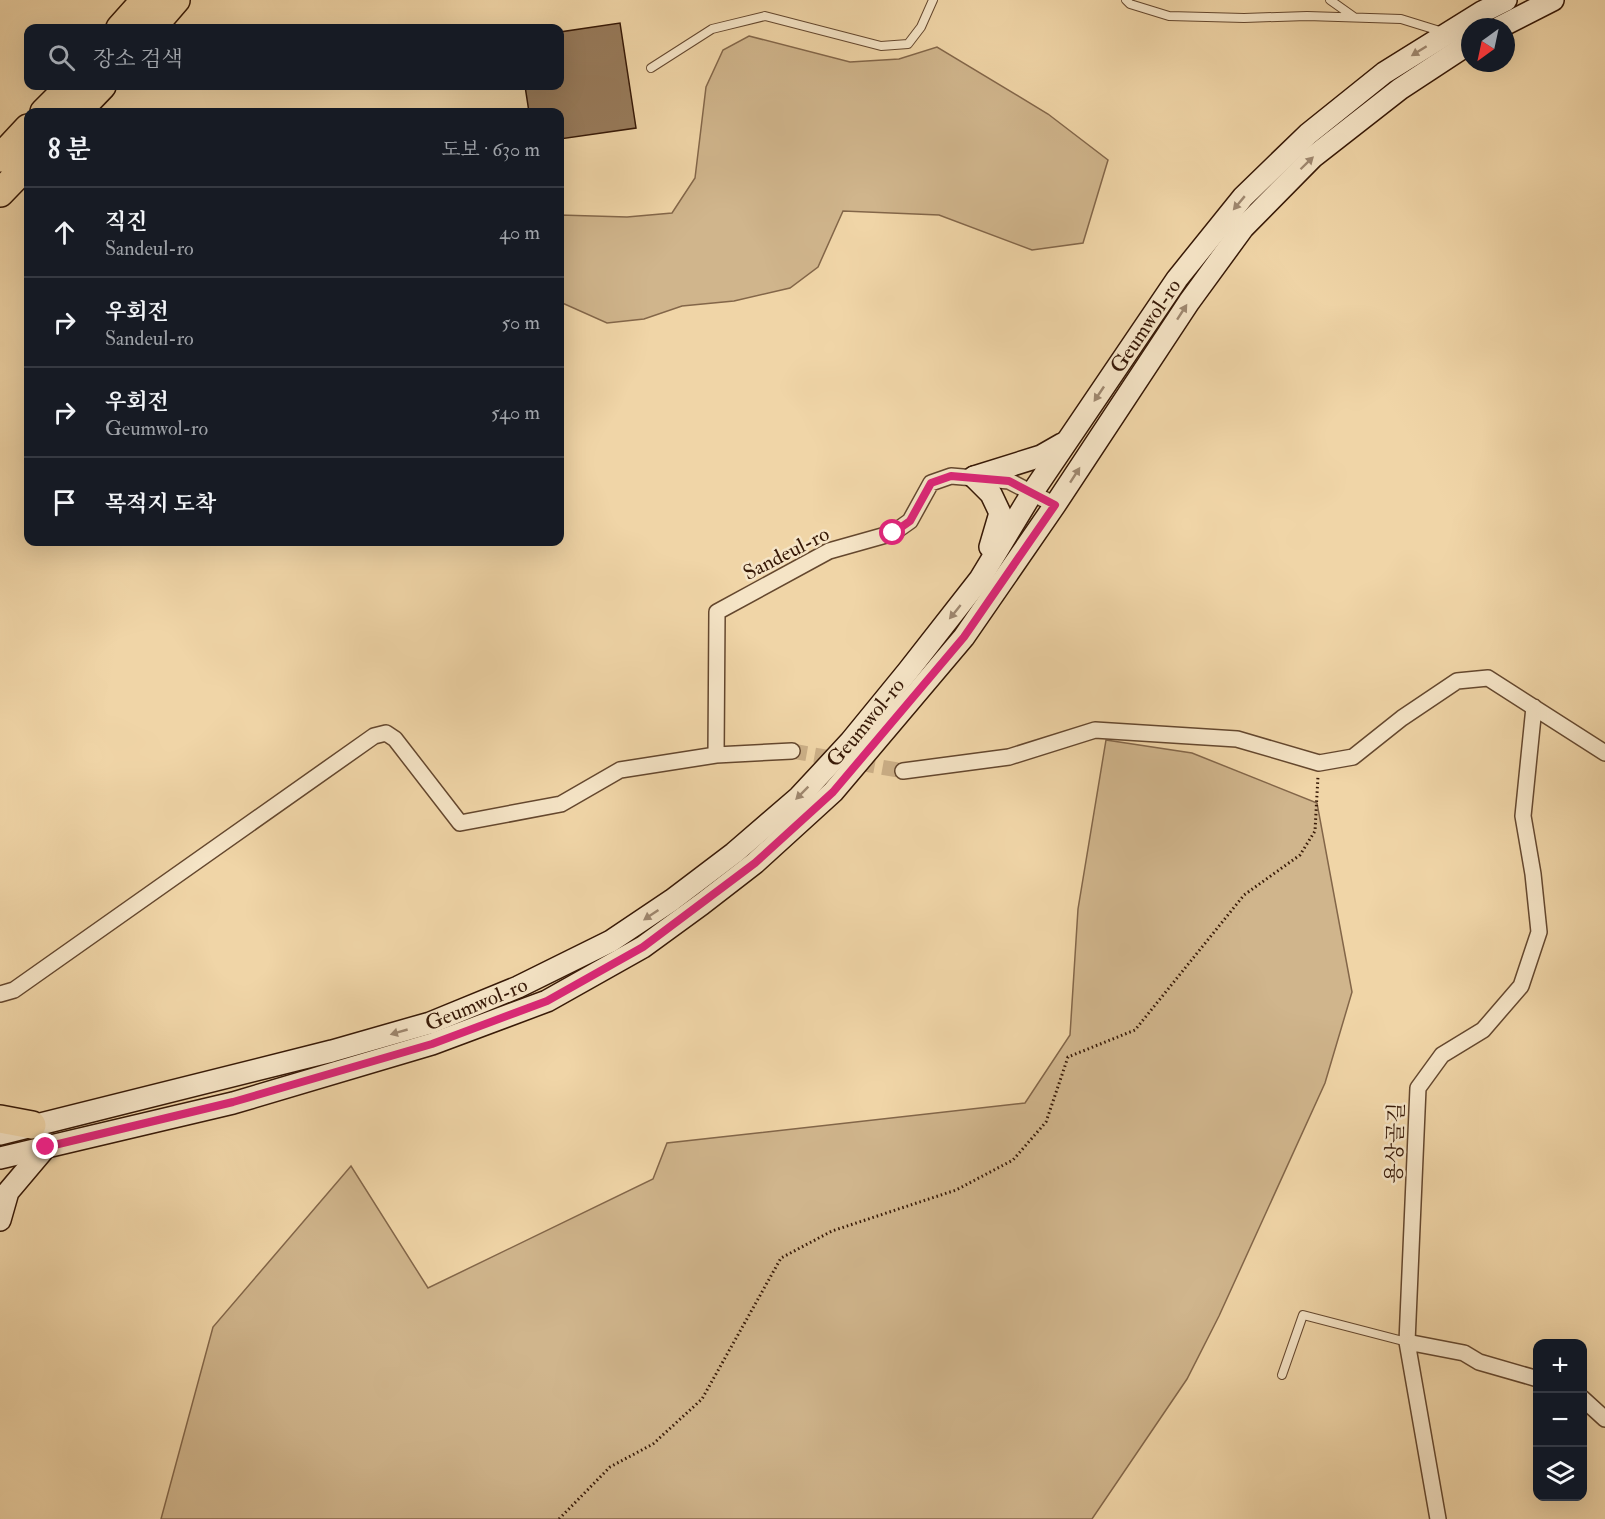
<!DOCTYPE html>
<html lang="ko">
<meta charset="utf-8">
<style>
body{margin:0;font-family:"IM FELL Double Pica","Noto Serif KR",serif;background:#242831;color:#f1f3f6}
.controls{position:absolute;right:18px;bottom:18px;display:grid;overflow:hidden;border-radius:12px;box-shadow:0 6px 24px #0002}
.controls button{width:54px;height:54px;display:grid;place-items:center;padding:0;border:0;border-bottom:2px solid #363941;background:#171b24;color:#f1f3f6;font:30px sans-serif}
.compass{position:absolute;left:1461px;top:18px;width:54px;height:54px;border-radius:50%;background:#171b24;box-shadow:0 6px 24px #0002;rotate:213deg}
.stop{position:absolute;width:18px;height:18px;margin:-14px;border:4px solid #db2777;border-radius:50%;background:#fff}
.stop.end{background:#db2777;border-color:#fff;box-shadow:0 2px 6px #0008}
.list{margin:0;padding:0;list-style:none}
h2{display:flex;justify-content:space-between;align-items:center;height:78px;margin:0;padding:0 24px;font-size:26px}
h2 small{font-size:20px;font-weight:400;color:#9ea1a6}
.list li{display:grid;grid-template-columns:39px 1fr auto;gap:18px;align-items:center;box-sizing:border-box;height:90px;padding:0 24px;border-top:2px solid #363941}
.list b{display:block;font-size:22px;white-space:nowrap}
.list p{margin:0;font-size:20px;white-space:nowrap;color:#9ea1a6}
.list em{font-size:20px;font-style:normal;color:#9ea1a6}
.icon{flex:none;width:33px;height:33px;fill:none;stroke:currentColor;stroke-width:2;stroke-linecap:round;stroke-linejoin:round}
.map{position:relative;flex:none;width:1605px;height:1519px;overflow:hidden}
.search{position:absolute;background:#171b24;box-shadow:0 6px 24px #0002;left:24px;top:24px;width:540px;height:66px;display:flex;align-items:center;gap:15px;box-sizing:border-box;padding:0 21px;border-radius:12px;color:#9ea1a6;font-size:22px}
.panel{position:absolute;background:#171b24;box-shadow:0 6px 24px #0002;left:24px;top:108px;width:540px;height:438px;border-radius:12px}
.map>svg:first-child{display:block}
.green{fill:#d0b58c;stroke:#836649;stroke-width:1.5}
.building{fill:#977a5a;stroke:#361806;stroke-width:1.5}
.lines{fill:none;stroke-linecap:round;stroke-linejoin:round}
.street-tunnel{stroke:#cbaf87;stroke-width:15;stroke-dasharray:15 8;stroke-linecap:butt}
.lane-casing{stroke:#64472e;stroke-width:10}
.street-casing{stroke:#64472e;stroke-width:18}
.secondary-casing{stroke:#361806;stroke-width:24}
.highway-casing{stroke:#361806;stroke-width:30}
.path{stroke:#361806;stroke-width:3;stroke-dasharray:1.5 3;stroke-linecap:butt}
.lane{stroke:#f5e4c6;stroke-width:8}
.street{stroke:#f5e4c6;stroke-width:15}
.secondary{stroke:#f5e4c6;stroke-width:21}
.highway{stroke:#f0d5a7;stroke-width:27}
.oneway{fill:#9f8870}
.route{stroke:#db2777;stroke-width:8}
.labels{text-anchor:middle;stroke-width:5;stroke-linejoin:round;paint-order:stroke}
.street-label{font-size:21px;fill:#361806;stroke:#f5e4c6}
</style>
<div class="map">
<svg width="1605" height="1519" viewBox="0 0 1605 1519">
<rect width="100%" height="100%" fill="#f0d5a7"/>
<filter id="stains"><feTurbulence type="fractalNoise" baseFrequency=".00333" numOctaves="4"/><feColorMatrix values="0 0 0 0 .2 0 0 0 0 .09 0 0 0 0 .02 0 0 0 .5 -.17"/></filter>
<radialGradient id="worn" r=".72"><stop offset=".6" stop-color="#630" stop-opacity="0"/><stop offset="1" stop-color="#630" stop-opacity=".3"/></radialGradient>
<path class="green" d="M749,36L850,62L899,59L937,47L1048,114L1108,160L1083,243L1032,250L939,215L843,211L818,267L790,288L734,301L682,306L644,319L607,323L560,302V215L627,217L672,213L695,178L706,87L723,50Z
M1106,740L1192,753L1317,803L1352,992L1325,1083L1219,1316L1187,1379L1092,1519H161L213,1327L351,1166L428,1288L653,1179L667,1143L1025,1103L1070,1035L1078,909Z"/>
<path class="building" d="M620,23L636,128L560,139V112H529L525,86H560V32Z"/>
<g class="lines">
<path class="street-tunnel" d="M792,751L903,771"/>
<defs>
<path id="lane" d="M1126,0L1130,4L1169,16L1244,18L1307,16L1401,19L1443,32
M1330,0L1354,17
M651,68L712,29L765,16L881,46L908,44L921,27L933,0
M1282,1375L1303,1315L1407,1342"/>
<path id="street" d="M716,755L717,612L829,551L893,533L910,521L931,483L951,476L1009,481L1055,505
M903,771L1009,757L1095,730L1237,739L1319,763L1353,757L1402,718L1457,681L1488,678L1605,753
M0,994L14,990L374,736L386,733L395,739L460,823L561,804L620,770L716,755L792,751
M1407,1342L1464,1353L1479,1362L1538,1379
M1582,1398L1605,1419
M1438,1519L1407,1342L1418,1088L1442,1055L1483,1030L1521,986L1539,932L1533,874L1523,816L1534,707"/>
<g id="secondary">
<path d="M1500,27L1553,0"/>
<path d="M974,477L991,494L1000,513L990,547"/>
<path d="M974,477L1041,456L1062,444"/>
<path id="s1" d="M0,1134L332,1051L430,1023L518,987L611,941L672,900L734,853L799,797L850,742L908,671L980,579L1032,493L1177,279L1243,197L1308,134L1384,73L1482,12L1506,0"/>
<path d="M0,1158L233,1103L432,1044L547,1001L643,947L702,904L755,863L833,792L964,637L1055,505L1189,302L1243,228L1313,157L1400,89L1470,43"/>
<path d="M0,1220L8,1192L46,1147"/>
</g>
<path id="highway" d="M120,28L145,0
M152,28L176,0
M44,112L70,86
M77,112L102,86
M0,158L28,128
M0,193L28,164
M0,1119L32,1125"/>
</defs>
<use href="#lane" class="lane-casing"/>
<use href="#street" class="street-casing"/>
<use href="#secondary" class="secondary-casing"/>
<use href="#highway" class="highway-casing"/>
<path class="path" d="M559,1519L610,1467L653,1444L702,1399L781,1258L832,1231L956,1190L1013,1160L1046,1122L1068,1057L1135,1030L1244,895L1300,855L1315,831L1318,776"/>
<use href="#lane" class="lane"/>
<use href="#street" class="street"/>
<use href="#secondary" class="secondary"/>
<use href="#highway" class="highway"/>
</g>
<defs><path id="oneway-solid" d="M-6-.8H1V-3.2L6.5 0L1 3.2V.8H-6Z" transform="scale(1.5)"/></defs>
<g class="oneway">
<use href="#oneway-solid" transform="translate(1419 51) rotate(148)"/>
<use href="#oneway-solid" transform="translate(1307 163) rotate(-44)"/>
<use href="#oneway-solid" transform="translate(1239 203) rotate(130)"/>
<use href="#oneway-solid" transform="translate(1182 312) rotate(-57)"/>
<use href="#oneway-solid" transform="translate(1099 394) rotate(124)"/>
<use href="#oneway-solid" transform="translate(1075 475) rotate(-57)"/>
<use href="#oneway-solid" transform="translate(955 612) rotate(129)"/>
<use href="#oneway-solid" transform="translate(802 793) rotate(135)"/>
<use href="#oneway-solid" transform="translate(651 915) rotate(146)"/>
<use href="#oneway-solid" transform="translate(399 1032) rotate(164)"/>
</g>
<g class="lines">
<path class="route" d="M46,1147L233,1102L432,1044L547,1001L643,947L755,863L833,792L964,637L1055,505L1009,481L951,476L931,483L910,521L893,533"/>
</g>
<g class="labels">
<g class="street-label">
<text dy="7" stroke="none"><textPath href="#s1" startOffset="1466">Geumwol-ro</textPath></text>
<text transform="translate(786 553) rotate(-27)" y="7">Sandeul-ro</text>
<text dy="7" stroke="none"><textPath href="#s1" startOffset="980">Geumwol-ro</textPath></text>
<text dy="7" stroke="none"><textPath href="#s1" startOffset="494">Geumwol-ro</textPath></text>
<text transform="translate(1395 1143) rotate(-88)" y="7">용상골길</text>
</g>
</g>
<rect width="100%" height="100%" filter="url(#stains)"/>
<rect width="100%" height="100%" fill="url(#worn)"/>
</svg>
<div class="controls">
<button>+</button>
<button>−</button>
<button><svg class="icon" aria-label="layers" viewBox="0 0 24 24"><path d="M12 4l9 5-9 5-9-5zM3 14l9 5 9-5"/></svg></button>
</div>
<svg class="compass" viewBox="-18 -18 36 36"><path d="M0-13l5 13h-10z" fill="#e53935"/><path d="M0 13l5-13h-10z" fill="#9ea1a6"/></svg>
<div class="stop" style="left:893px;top:533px"></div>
<div class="stop end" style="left:46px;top:1147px"></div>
<div class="search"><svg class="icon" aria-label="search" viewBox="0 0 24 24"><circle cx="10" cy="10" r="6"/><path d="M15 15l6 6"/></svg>장소 검색</div>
<section class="panel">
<h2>8 분<small>도보 · 630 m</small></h2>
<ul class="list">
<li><svg class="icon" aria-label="ahead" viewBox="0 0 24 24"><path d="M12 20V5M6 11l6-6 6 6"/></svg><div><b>직진</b><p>Sandeul-ro</p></div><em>40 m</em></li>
<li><svg class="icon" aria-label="right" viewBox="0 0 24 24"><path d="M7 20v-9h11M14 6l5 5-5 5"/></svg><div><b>우회전</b><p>Sandeul-ro</p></div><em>50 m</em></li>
<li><svg class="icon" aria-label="right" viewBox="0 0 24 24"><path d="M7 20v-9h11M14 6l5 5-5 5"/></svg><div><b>우회전</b><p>Geumwol-ro</p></div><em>540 m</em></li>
<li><svg class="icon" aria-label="arrive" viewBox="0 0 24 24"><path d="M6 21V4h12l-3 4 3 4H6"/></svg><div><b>목적지 도착</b></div></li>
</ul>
</section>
</div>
